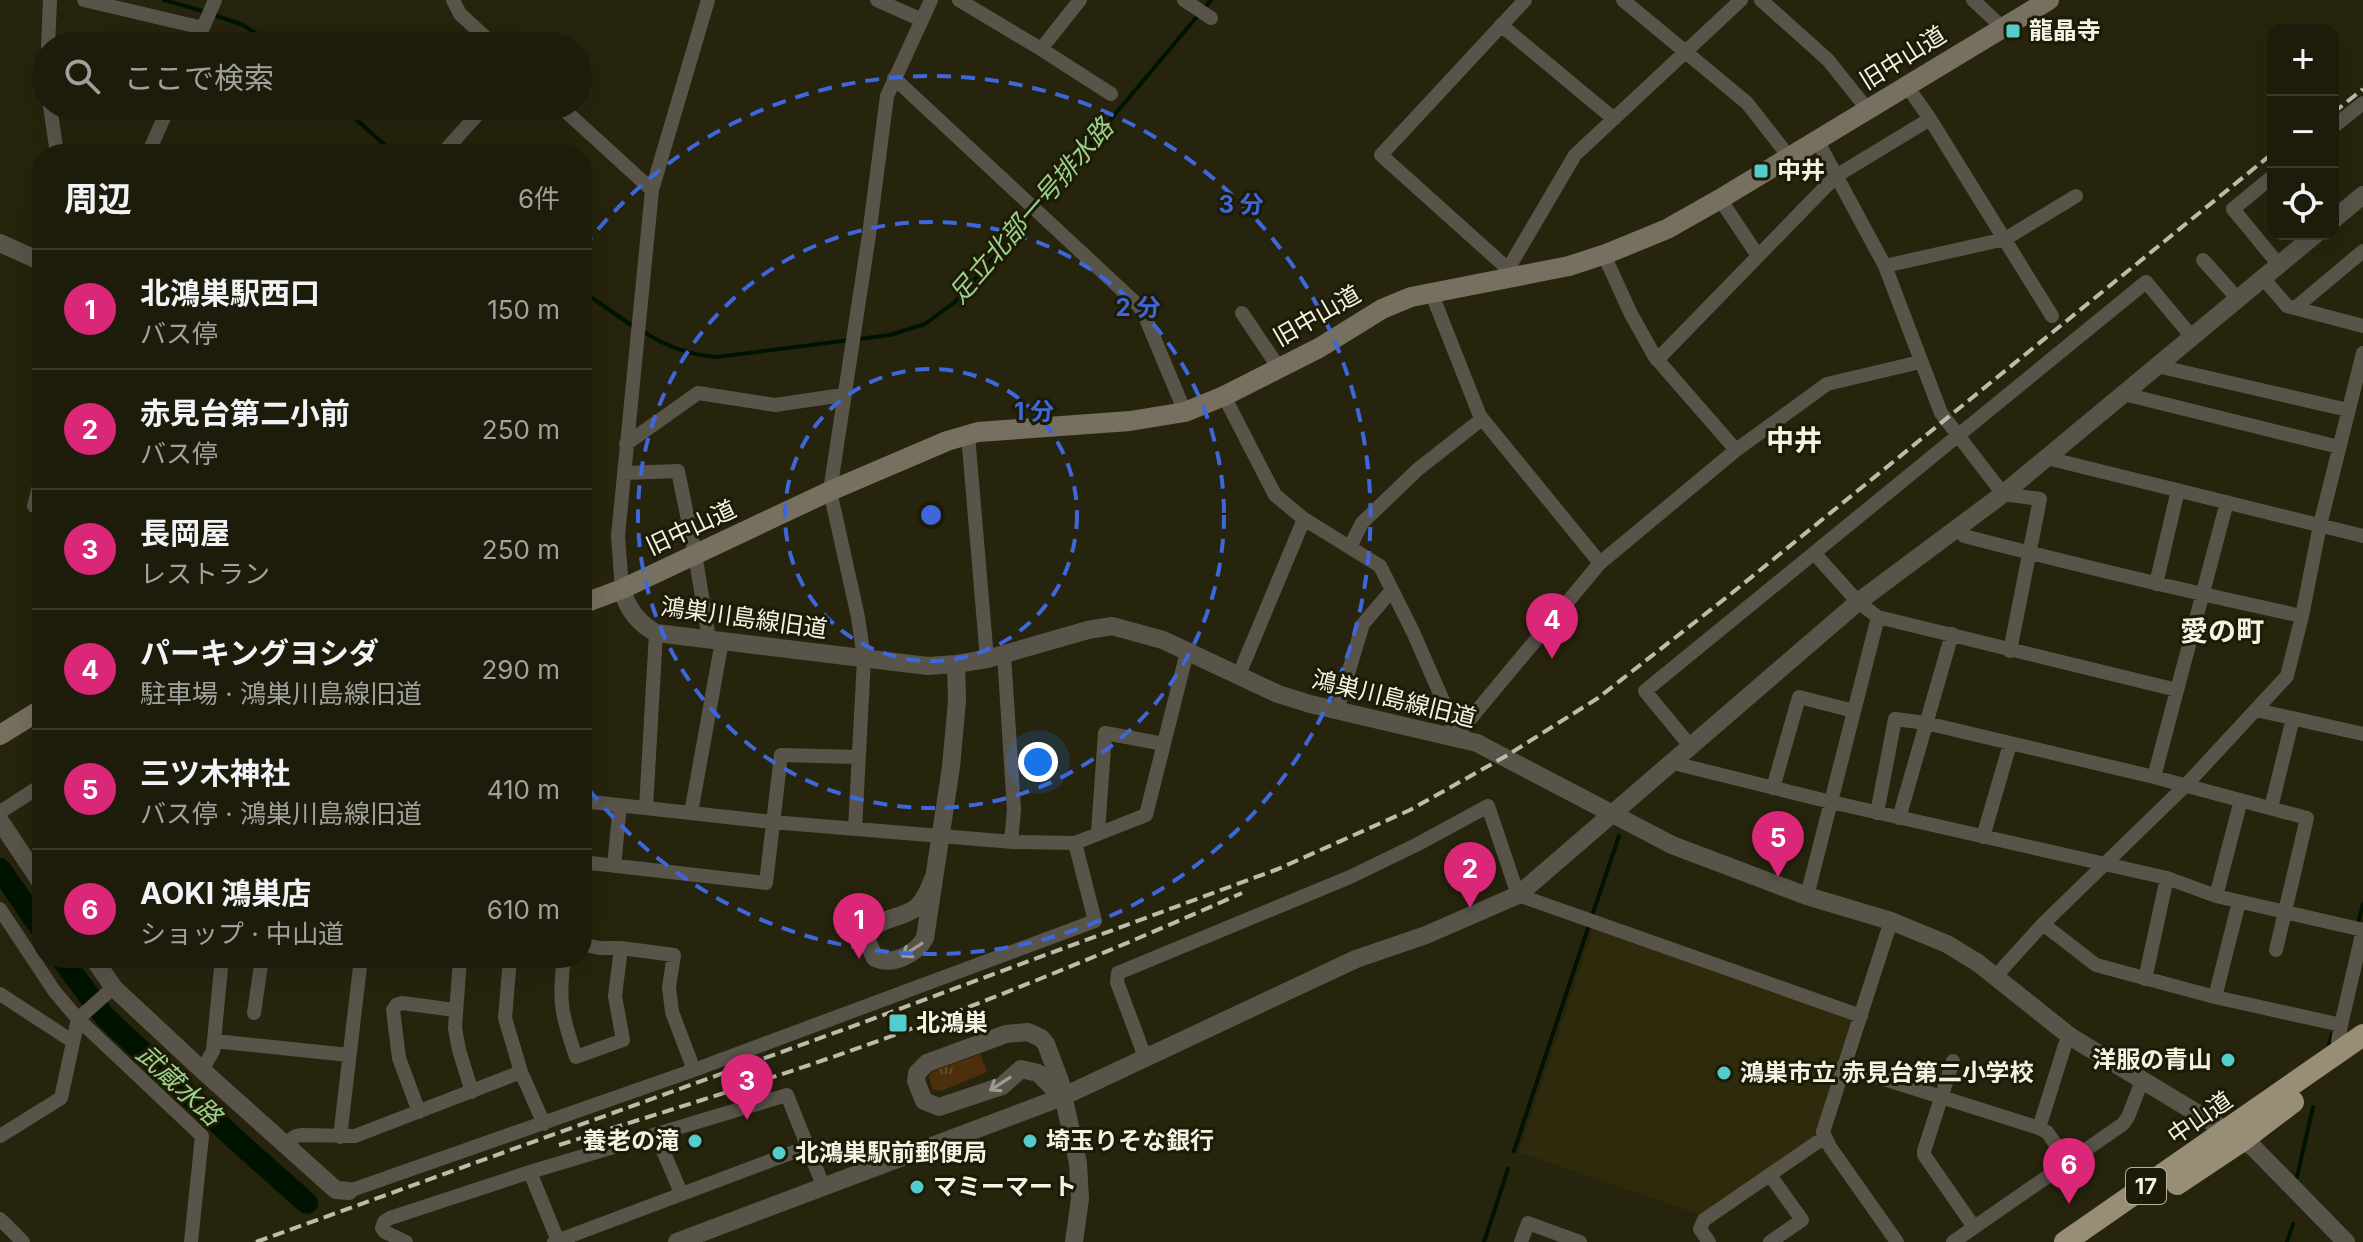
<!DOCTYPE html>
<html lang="ja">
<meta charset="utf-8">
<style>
body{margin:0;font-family:Inter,"Noto Sans JP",sans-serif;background:#2a2818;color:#f1f3f6}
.controls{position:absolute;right:24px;top:24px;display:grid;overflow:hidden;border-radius:16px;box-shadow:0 8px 32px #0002}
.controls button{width:72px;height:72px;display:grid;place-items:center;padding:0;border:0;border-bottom:2px solid #3b392b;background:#1d1b0a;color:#f1f3f6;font:40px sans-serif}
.you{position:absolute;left:1038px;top:762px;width:28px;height:28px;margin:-20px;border:6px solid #fff;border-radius:50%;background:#1a73e8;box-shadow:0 0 0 12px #1a73e833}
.badge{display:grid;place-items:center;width:52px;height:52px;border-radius:50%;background:#db2777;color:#fff;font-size:26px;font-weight:700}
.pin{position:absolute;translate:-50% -66px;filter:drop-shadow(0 2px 4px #0008)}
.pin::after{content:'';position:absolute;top:42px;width:28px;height:24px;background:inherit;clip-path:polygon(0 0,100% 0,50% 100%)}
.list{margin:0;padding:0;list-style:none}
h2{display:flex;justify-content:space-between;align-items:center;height:104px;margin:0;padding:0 32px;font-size:34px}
h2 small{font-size:26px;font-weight:400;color:#a0a19c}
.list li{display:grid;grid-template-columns:52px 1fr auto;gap:24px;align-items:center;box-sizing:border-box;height:120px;padding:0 32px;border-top:2px solid #3b392b}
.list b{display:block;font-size:30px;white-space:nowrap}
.list p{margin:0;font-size:26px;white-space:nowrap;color:#a0a19c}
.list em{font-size:26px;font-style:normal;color:#a0a19c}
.icon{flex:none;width:44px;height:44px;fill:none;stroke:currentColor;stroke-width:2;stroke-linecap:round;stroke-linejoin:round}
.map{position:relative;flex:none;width:2363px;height:1242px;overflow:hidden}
.search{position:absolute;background:#1d1b0a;box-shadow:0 8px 32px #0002;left:32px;top:32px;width:560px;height:88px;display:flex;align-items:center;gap:20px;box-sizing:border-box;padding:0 28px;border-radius:44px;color:#a0a19c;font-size:30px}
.panel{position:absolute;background:#1d1b0a;box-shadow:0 8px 32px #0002;left:32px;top:144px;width:560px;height:824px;border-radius:32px}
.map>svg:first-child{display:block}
.built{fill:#2e2a0b}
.grass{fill:url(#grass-tufts)}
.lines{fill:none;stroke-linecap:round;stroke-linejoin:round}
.stream{stroke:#001300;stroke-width:4}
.river{stroke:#001300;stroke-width:22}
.minor{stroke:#59544a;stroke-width:14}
.tertiary{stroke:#59544a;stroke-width:18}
.secondary{stroke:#776f5f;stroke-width:20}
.trunk{stroke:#988e76;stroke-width:22}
.rail{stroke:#bdbbab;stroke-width:4;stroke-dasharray:12 6;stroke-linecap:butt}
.oneway{stroke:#9e9b8f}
.ring{fill:none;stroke:#3d67da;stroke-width:4;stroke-dasharray:14 10}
.poi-dot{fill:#53cdcb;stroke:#1d1b05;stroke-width:3}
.labels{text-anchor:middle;stroke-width:6;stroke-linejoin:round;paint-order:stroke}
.shield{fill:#1d1b05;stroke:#b3b2a1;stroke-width:2}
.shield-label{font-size:22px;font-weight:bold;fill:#f3f2e4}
.poi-label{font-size:24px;font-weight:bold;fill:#f3f2e4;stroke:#1d1b05;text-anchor:start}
.street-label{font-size:24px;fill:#f3f2e4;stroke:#1d1b05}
.water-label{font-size:26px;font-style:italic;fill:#9bd08d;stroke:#1d1b05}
.quarter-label{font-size:28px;font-weight:bold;fill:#f3f2e4;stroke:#1d1b05}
.centre{fill:#3d67da;stroke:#1d1b05;stroke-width:4}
.ring-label{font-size:24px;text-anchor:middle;font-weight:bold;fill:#3d67da;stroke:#1d1b05;stroke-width:6;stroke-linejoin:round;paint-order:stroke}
</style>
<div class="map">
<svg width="2363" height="1242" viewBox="0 0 2363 1242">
<defs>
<pattern id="grass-tufts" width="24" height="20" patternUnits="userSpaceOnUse" patternTransform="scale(2)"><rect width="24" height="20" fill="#4d2f0b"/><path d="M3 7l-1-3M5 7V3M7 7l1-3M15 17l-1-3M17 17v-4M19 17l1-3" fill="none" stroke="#674e2e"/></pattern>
</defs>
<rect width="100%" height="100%" fill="#27240d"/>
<path class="built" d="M1594,926L1850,1017L1852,1023L1816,1135L1701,1215L1519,1152Z"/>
<path class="grass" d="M980,1054L987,1072L941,1091L932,1089L929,1076L932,1072Z"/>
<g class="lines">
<path class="stream" d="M164,0L206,12
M214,15L243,25L276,46
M341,106L395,154
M1038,206L1211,0
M582,291L634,327
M642,331C666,346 688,355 717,357L890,335L925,324L955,302L1032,213
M1593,913L1619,836
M2359,920L2363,904
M2329,1045L2332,1034
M1514,1151L1588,928
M2297,1177L2313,1107
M1484,1242L1508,1169
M2287,1242L2293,1224"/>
<path class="river" d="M0,869L42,930
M61,958L105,1017L236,1140L307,1203"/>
<path class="minor" d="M84,0L203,28
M453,0L460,14L495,46
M877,0L922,20
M959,0L1041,49L1111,94
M1184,0L1211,18
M1623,0L1747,103L1790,158
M1761,0L1828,60L1868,110
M1973,0L2002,27
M1501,25L1614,119
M48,46L50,0
M195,46L215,0
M1041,49L1080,0
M894,78L1139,306L1144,314L1185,412
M1907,86L1930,119L2052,316
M50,106L57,154
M560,106L652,190
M2333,127L2363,103
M1818,142L1885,266L1941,413L2003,494L2040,499L2010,651
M148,154L169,106
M442,154L485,106
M2273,176L2233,209L2279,265
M1720,199L1758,256
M1604,255L1631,314L1655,357L1736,450
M2203,260L2238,299
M1885,266L2005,239L2076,196
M1508,269L1381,155L1525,0
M1510,276L1508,269L1575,155L1741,0
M2263,278L2287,306L2363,326
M1431,292L1480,416L1600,563
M2295,308L2363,251
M1242,313L1279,368
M1657,360L1836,176L1930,119
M2157,366L2348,410
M2124,394L2339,447
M1224,396L1275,495L1304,519L1380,566L1413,632L1448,712L1455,737
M968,435L987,659
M626,444L698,393L775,405L843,395
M2047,458L2363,536
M624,473L678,471L695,554L709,639
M34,506L42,475
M1958,528L1964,536C2076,565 2189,592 2302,616
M1350,547L1362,523L1417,470L1482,419
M1815,554L1858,602L1878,617L2177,690
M2156,584L2178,490
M622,589L618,536L652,190L708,0
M1004,654L1014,810L1011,842
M1238,677L1304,519
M1337,710L1363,624L1392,590
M2256,710L2363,734
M1455,737L1600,563L1736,450L1827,384L1920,362
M1691,747L1645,691L2146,282L2192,337
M1673,763L1831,802L2167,878L2216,896L2363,930
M2154,777L2227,502
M1773,788L1799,697L1854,711
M582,801L772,822L1013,842L1075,843L1146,815L1187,652
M646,808L656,633
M2271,808L2293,718
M0,812L42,785
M691,813L722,641
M1877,813L1895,719L1926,723L2154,777L2307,818L2276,950
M1899,818L1952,634
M855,829L864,659L858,617L830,491L869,235L887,96L931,0
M1098,832L1105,733L1164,744
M1983,837L2010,744
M582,862L766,883L781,755L858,757
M614,866L620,805
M1807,896L1878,617
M2216,896L2241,800
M0,909L55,992L78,1019L202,1136L191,1242
M1891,921L1823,1132L1830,1147L1897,1242
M2043,924L2096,965L2215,997L2341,1025
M582,944L599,948H621L674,955L669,987L672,1012L694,1070
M410,958H422
M460,958L455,1028L459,1050L472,1092
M510,958L505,1018L521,1072L544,1124
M564,958C558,1002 562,1016 576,1057L623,1040L615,996L621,948
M1995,977L2043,924L2186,785L2287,676L2302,616L2320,525L2363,353
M2145,979L2167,878
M0,994L72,1041
M2215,997L2239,902
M254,1013L262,958
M214,1041L349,1055
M2339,1051L2338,1041L2341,1025L2363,930
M1145,1057L1117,982L1118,973L1350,877L1418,844L1488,806L1518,895L1861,1016
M1953,1061L1924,1151V1155L1974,1227
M1843,1066L2039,1128L2047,1132L2068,1162
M202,1070L213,1051L222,958
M419,1112L399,1058L393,1010L396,1005L402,1003L455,1010
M2039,1128L2065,1045L2071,1037
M656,1134L681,1193
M0,1136L61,1098L78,1019L106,994
M340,1137L361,958
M284,1144L296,1136L301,1135L355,1136L521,1072
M530,1172L558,1241
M349,1191L694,1070L1095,921L1075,843
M0,1219L23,1242
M406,1242L385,1232L382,1228L384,1222L390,1218L530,1172L787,1095L824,1188
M554,1242L807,1147
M1521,1242L1528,1223L1580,1242
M1709,1242L1700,1229L1704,1220L1816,1143L1825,1139
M1770,1242L1802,1220L1770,1175
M1953,1242L2123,1124L2128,1117L2142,1081"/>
<path class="tertiary" d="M2333,220L2363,195
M0,243L42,262
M622,589C627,609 638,623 656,633L928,666L956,664L987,659L1088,630L1112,626L1163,640L1278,694L1310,704L1477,743L1672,845L1807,896L1891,921L1947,944L1978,963L2071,1037L2253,1147L2346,1242
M0,821L42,884
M933,879C929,889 925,900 917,907C901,921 872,915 867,941L875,958C893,966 916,954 925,938L951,767L957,701L956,664
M93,958L114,988L202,1070L336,1190L349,1191
M1062,1097L1038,1073L1021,1069L1002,1086L939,1107L924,1101L916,1081L917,1073L927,1063L1006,1034L1028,1032L1041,1038L1046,1044L1060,1081L1078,1163L1080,1199L1074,1242
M677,1242L1062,1097L1356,959L1426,935L1518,895L1858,602L2003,494L2316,234"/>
<path class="secondary" d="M582,604L622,589L830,491L947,441L978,432L1130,421L1185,412L1224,396L1319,348L1382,309L1411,297L1569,266L1606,254L1667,229L1720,199L2049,0
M0,735L42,709"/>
<path class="trunk" d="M2177,1184L2243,1140L2293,1102
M2065,1242L2363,1035"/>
<path class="rail" d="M2333,113L2363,89
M559,1145C679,1107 799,1071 916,1027C1026,986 1134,941 1242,893
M256,1242L848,1028L1278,869L1410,810L1506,756L1598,698L1727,597L2273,153"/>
</g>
<defs><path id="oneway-shaft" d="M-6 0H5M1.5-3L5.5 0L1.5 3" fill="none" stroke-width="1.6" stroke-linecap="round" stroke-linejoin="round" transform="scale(2)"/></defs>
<g class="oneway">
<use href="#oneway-shaft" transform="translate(912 950) rotate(147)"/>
<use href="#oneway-shaft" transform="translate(1000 1084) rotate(147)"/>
</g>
<g class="ring">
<circle cx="931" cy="515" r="146"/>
<circle cx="931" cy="515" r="293"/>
<path d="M583 248A439 439 0 1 1 583 782"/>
</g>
<g class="poi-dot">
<rect x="2005" y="23" width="16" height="16" rx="4"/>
<rect x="1753" y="163" width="16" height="16" rx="4"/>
<rect x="888" y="1013" width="20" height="20" rx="4"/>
<circle cx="2228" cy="1060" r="8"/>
<circle cx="1724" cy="1073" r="8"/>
<circle cx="695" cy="1141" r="8"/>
<circle cx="1030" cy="1141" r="8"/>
<circle cx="779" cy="1153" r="8"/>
<circle cx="917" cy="1187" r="8"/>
</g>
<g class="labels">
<rect class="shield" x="2126" y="1168" width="40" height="36" rx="6"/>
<g class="shield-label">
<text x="2146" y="1194">17</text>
</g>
<g class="poi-label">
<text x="2029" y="39">龍晶寺</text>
<text x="1777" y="179">中井</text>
<text x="916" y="1031">北鴻巣</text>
<text x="2212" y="1068" text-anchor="end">洋服の青山</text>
<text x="1740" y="1081">鴻巣市立 赤見台第二小学校</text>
<text x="679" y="1149" text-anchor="end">養老の滝</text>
<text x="1046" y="1149">埼玉りそな銀行</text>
<text x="795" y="1161">北鴻巣駅前郵便局</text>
<text x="933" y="1195">マミーマート</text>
</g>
<g class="street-label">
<text transform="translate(1903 58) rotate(-32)" y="8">旧中山道</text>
<text transform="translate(1317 316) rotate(-30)" y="8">旧中山道</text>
<text transform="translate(691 528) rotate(-25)" y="8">旧中山道</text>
<text transform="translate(744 618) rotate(8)" y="8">鴻巣川島線旧道</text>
<text transform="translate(1394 699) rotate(14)" y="8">鴻巣川島線旧道</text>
<text transform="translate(2200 1118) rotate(-35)" y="8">中山道</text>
</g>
<g class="water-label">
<text transform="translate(1031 211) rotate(-49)" y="9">足立北部一号排水路</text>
<text transform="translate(179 1085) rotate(43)" y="9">武蔵水路</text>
</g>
<g class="quarter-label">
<text x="1794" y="450">中井</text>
<text x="2222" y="641">愛の町</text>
</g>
</g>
<circle cx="931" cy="515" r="12" class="centre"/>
<g class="ring-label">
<text x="1241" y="213">3 分</text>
<text x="1138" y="316">2 分</text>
<text x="1034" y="420">1 分</text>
</g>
</svg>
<div class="controls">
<button>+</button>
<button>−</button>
<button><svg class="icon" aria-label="locate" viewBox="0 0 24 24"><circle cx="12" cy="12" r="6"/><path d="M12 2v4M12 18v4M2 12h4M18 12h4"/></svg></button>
</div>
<div class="you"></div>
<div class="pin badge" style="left:859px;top:959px">1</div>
<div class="pin badge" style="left:1470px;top:908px">2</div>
<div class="pin badge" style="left:747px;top:1120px">3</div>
<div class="pin badge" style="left:1552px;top:659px">4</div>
<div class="pin badge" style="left:1778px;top:877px">5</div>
<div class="pin badge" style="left:2069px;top:1204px">6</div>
<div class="search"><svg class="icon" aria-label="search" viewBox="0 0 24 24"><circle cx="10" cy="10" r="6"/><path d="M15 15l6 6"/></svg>ここで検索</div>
<section class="panel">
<h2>周辺<small>6件</small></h2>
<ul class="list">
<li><span class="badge">1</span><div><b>北鴻巣駅西口</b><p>バス停</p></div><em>150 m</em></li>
<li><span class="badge">2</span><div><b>赤見台第二小前</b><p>バス停</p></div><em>250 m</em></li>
<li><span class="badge">3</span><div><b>長岡屋</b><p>レストラン</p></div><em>250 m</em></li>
<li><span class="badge">4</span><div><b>パーキングヨシダ</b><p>駐車場 · 鴻巣川島線旧道</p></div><em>290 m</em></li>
<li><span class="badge">5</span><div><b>三ツ木神社</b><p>バス停 · 鴻巣川島線旧道</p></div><em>410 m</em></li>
<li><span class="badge">6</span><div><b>AOKI 鴻巣店</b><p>ショップ · 中山道</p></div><em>610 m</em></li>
</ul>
</section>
</div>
